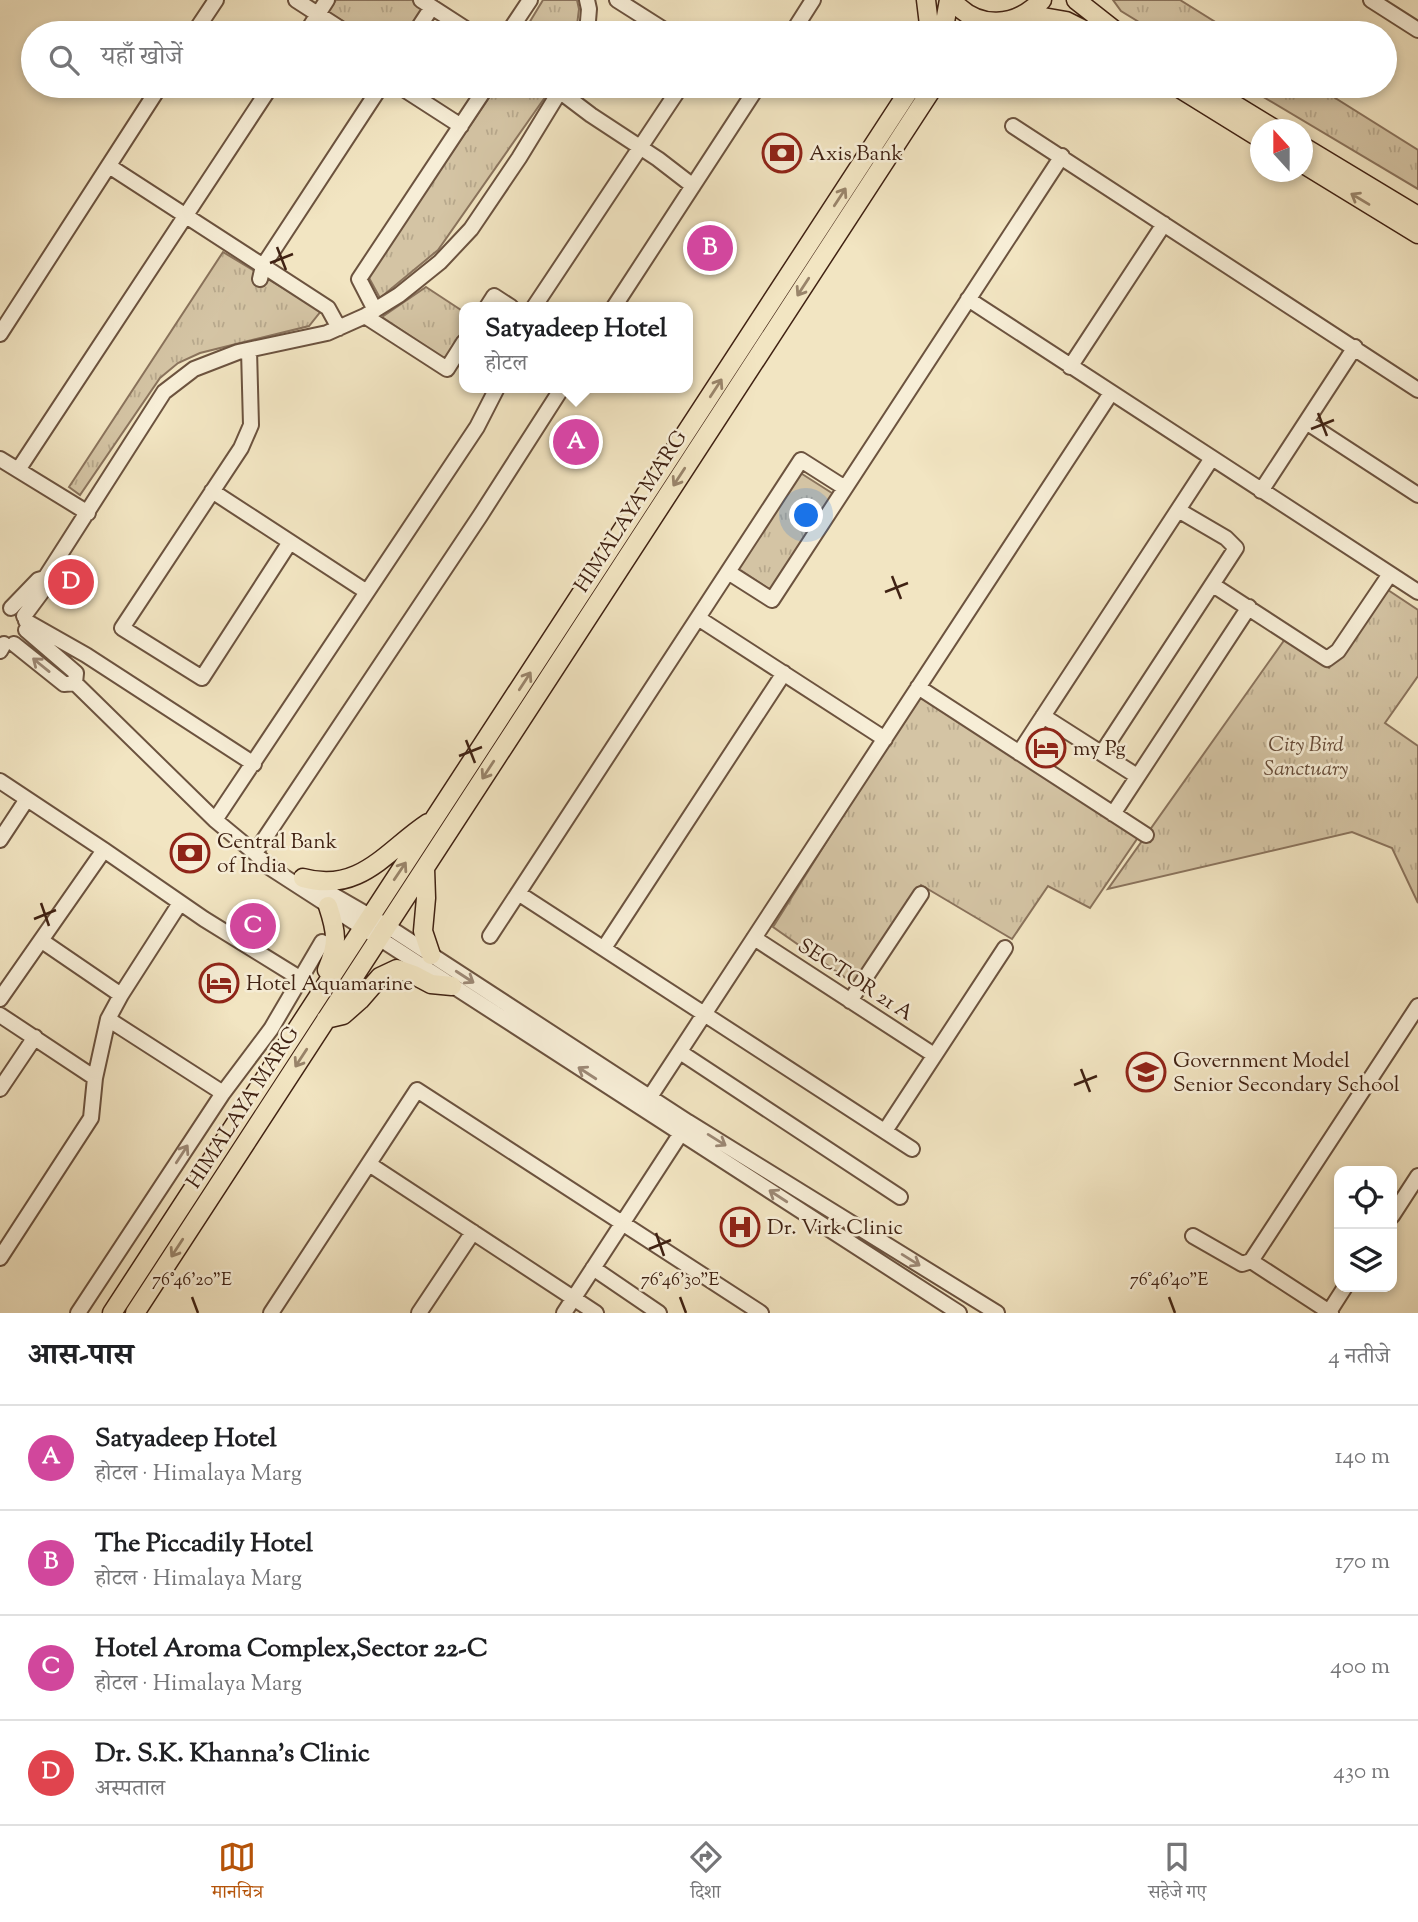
<!DOCTYPE html>
<html lang="hi">
<meta charset="utf-8">
<style>
body{margin:0;font-family:"Sorts Mill Goudy","Noto Serif Devanagari",serif;background:#f2f2f2;color:#202124}
.controls{position:absolute;right:21px;bottom:21px;display:grid;overflow:hidden;border-radius:14px;box-shadow:0 4px 10px #0003}
.controls button{width:63px;height:63px;display:grid;place-items:center;padding:0;border:0;border-bottom:2px solid #e0e0e0;background:#fff;color:#202124;font:35px sans-serif}
.compass{position:absolute;left:1250px;top:119px;width:63px;height:63px;border-radius:50%;background:#fff;box-shadow:0 4px 10px #0003;rotate:339deg}
.you{position:absolute;left:807px;top:516px;width:24px;height:24px;margin:-18px;border:5px solid #fff;border-radius:50%;background:#1a73e8;box-shadow:0 0 0 10px #1a73e833}
.badge{display:grid;place-items:center;width:46px;height:46px;border-radius:50%;background:#b45309;color:#fff;font-size:23px;font-weight:700}
.pin{position:absolute;translate:-50% -50%;border:4px solid #fff;box-shadow:0 2px 7px #0006}
.popup{position:absolute;left:459px;top:302px;width:234px;height:91px;box-sizing:border-box;display:grid;place-content:center;border-radius:14px;background:#fff;filter:drop-shadow(0 2px 5px #0005);font-size:23px;white-space:nowrap;color:#757577}
.popup b{font-size:26px;color:#202124}
.popup::after{content:'';position:absolute;left:50%;top:100%;margin-left:-14px;border:14px solid transparent;border-top-color:#fff}
.list{margin:0;padding:0;list-style:none}
h2{display:flex;justify-content:space-between;align-items:center;height:91px;margin:0;padding:0 28px;font-size:30px}
h2 small{font-size:23px;font-weight:400;color:#757577}
.list li{display:grid;grid-template-columns:46px 1fr auto;gap:21px;align-items:center;box-sizing:border-box;height:105px;padding:0 28px;border-top:2px solid #e0e0e0}
.list b{display:block;font-size:26px;white-space:nowrap}
.list p{margin:0;font-size:23px;white-space:nowrap;color:#757577}
.list em{font-size:23px;font-style:normal;color:#757577}
.icon{flex:none;width:38px;height:38px;fill:none;stroke:currentColor;stroke-width:2;stroke-linecap:round;stroke-linejoin:round}
.map{position:relative;flex:none;width:1418px;height:1313px;overflow:hidden}
.search{position:absolute;background:#fff;box-shadow:0 4px 10px #0003;left:21px;right:21px;top:21px;height:77px;display:flex;align-items:center;gap:18px;box-sizing:border-box;padding:0 24px;border-radius:38px;color:#757577;font-size:26px}
.sheet{height:511px;background:#fff}
nav{display:flex;justify-content:space-around;align-items:center;box-sizing:border-box;height:98px;border-top:2px solid #e0e0e0;background:#fff;font-size:19px;color:#757577}
nav a{display:grid;justify-items:center;gap:4px}
nav .on{color:#b45309}
.map>svg:first-child{display:block}
.grass{fill:url(#grass-tufts);stroke:#8a735c;stroke-width:2}
.lines{fill:none;stroke-linecap:round;stroke-linejoin:round}
.minor-casing{stroke:#6c533f;stroke-width:18}
.major-casing{stroke:#402213;stroke-width:21}
.minor{stroke:#f7eed7;stroke-width:14}
.major{stroke:#f2e5c2;stroke-width:18}
.oneway{stroke:#99846a}
.oneway2{stroke:#9c8875}
.ticks{fill:none;stroke:#402213;stroke-width:2.5}
.labels{text-anchor:middle;stroke-width:5;stroke-linejoin:round;paint-order:stroke}
.poi-label{font-size:21px;fill:#402213;stroke:#f7eed7;text-anchor:start}
.street-label{font-size:21px;fill:#402213;stroke:#f7eed7}
.park-label{font-size:21px;font-style:italic;fill:#654a37;stroke:#f7eed7}
.ticks-label{font-size:18px;text-anchor:middle;fill:#402213;stroke:#f7eed7;stroke-width:5;stroke-linejoin:round;paint-order:stroke}
</style>
<div class="map">
<svg width="1418" height="1313" viewBox="0 0 1418 1313">
<defs>
<pattern id="grass-tufts" width="24" height="20" patternUnits="userSpaceOnUse" patternTransform="scale(1.75)"><rect width="24" height="20" fill="#d4c4a4"/><path d="M3 7l-1-3M5 7V3M7 7l1-3M15 17l-1-3M17 17v-4M19 17l1-3" fill="none" stroke="#b7a88c"/></pattern>
</defs>
<rect width="100%" height="100%" fill="#f2e5c2"/>
<filter id="stains"><feTurbulence type="fractalNoise" baseFrequency=".00286" numOctaves="4"/><feColorMatrix values="0 0 0 0 .2 0 0 0 0 .09 0 0 0 0 .02 0 0 0 .5 -.17"/></filter>
<radialGradient id="worn" r=".72"><stop offset=".6" stop-color="#630" stop-opacity="0"/><stop offset="1" stop-color="#630" stop-opacity=".3"/></radialGradient>
<path class="grass" d="M336,0H412L424,7L407,33H362L328,12Z
M543,0H577L579,9L576,33H523Z
M1113,0H1180L1233,33H1157L1121,11Z
M497,86H537L548,93L438,250L380,298L368,276Z
M1245,86H1316L1418,150V189Z
M223,252L321,311L309,326L200,353L178,363L160,378L80,495L69,487Z
M426,287L464,312V333L446,360L382,317Z
M799,472L835,495L772,591L736,567Z
M1385,588L1418,610V676L1385,723L1418,746V903L1392,848L1352,832L1108,889L1285,639L1329,668Z
M918,696L1141,833L1090,908L1048,886L1012,939L921,885L853,983L773,927Z"/>
<g class="lines">
<defs>
<path id="minor" d="M296,0L347,33
M421,0L472,33
M587,0L589,9L587,33
M617,0L669,33
M1371,0L1418,30
M194,33L216,0
M306,33L327,0
M415,33L432,7
M508,33L530,0
M792,33L813,0
M399,86L461,126
M554,87L591,115L658,159L693,186
M1013,126L1418,390
M109,166L328,308L339,328
M260,279L263,266L381,86
M968,299L1418,592
M487,307L494,296L511,307
M534,307L681,86
M614,307L758,86
M375,310L359,279L487,86
M365,316L447,369L464,342
M0,334L160,86
M249,350L251,425L241,448L122,628L202,678L290,542
M1070,367L1164,224
M1306,422L1418,495
M0,459L88,513
M18,470L271,86
M212,491L367,592
M1261,491L1355,347
M728,572L772,600L1062,156
M45,578L164,392L194,369L238,352L327,333L365,316L399,295L440,262L471,229L519,158L563,86
M1213,585L1327,659L1338,651L1390,574
M11,608L38,580L45,578L47,585L24,616
M698,618L885,739
M26,621L86,655L254,764
M14,644L64,684L75,683L76,673L26,630
M0,651L4,644
M75,683L215,820L255,853L269,867L959,1313
M918,687L1146,835
M1043,716L1137,776
M1019,753L1212,458
M1102,753L1236,548L1226,538L1178,510
M0,781L104,850L204,919L301,979
M1113,814L1249,607
M215,820L477,427L497,388
M0,840L27,799
M255,853L480,516L562,388
M309,881L387,926L688,1122L997,1313
M518,893L912,1149
M490,936L801,460L845,488
M754,938L934,1055
M42,941L121,995
M604,948L784,673
M0,999L104,850
M850,1001L921,894
M0,1015L95,1078
M108,1019L223,1093
M680,1052L900,1197
M0,1089L35,1037
M646,1103L1111,393
M885,1131L1005,948
M369,1164L596,1313
M1392,1216L1418,1176
M1193,1236L1242,1264L1251,1261L1418,1006
M0,1258L91,1118L95,1078L108,1019L121,995L180,903
M1251,1261L1331,1313
M593,1268L659,1313
M1329,1312L1345,1287
M78,1313L223,1093L271,1029L322,942
M271,1313L417,1090L761,1313
M419,1313L473,1232
M564,1313L685,1127"/>
<path id="major" d="M926,0L930,33
M952,0C978,31 1016,27 1042,0
M1076,0L1118,33
M1026,14L1066,21L1090,33
M943,33L949,0
M1029,33H1042
M1176,86L1260,138
M1204,86L1276,130
M1302,146L1418,216
M1302,163L1418,234
M425,868L426,898L423,931L431,955
M303,878C360,894 387,850 428,823
M327,970C338,944 337,933 328,906
M326,1019L343,1015L360,1000L380,977L397,969L414,975L431,984L452,986
M112,1313L912,86
M135,1313L934,86"/>
</defs>
<use href="#minor" class="minor-casing"/>
<use href="#major" class="major-casing"/>
<use href="#minor" class="minor"/>
<use href="#major" class="major"/>
</g>
<defs><path id="oneway-shaft" d="M-6 0H5M1.5-3L5.5 0L1.5 3" fill="none" stroke-width="1.6" stroke-linecap="round" stroke-linejoin="round" transform="scale(1.75)"/></defs>
<g class="oneway">
<use href="#oneway-shaft" transform="translate(840 197) rotate(-57)"/>
<use href="#oneway-shaft" transform="translate(1360 199) rotate(-149)"/>
<use href="#oneway-shaft" transform="translate(803 287) rotate(123)"/>
<use href="#oneway-shaft" transform="translate(716 388) rotate(-57)"/>
<use href="#oneway-shaft" transform="translate(679 477) rotate(123)"/>
<use href="#oneway-shaft" transform="translate(525 681) rotate(-57)"/>
<use href="#oneway-shaft" transform="translate(488 770) rotate(123)"/>
<use href="#oneway-shaft" transform="translate(400 871) rotate(-56)"/>
<use href="#oneway-shaft" transform="translate(301 1058) rotate(123)"/>
<use href="#oneway-shaft" transform="translate(177 1248) rotate(123)"/>
</g>
<g class="oneway2">
<use href="#oneway-shaft" transform="translate(41 665) rotate(-141)"/>
<use href="#oneway-shaft" transform="translate(465 977) rotate(33)"/>
<use href="#oneway-shaft" transform="translate(587 1073) rotate(-147)"/>
<use href="#oneway-shaft" transform="translate(717 1140) rotate(32)"/>
<use href="#oneway-shaft" transform="translate(182 1154) rotate(-57)"/>
<use href="#oneway-shaft" transform="translate(778 1196) rotate(-147)"/>
<use href="#oneway-shaft" transform="translate(911 1260) rotate(32)"/>
</g>
<path class="ticks" d="M277,247L286,270M270,263L293,254M1318,413L1327,436M1311,429L1334,420M892,576L901,599M885,592L908,583M466,740L475,763M459,756L482,747M41,903L49,926M34,919L56,910M1081,1069L1090,1092M1074,1085L1097,1076M656,1233L664,1256M649,1249L671,1240M192,1297L198,1313M680,1297L686,1313M1169,1297L1175,1313"/>
<defs>
<symbol id="bank-ring" viewBox="-11 -11 22 22"><circle r="9.5" fill="#f7eed7" stroke="#8f2418" stroke-width="1.5"/><path d="M-6-4H6V4H-6ZM0-2.3a2.3 2.3 0 1 0 0 4.6a2.3 2.3 0 1 0 0-4.6Z" fill="#8f2418"/></symbol>
<symbol id="hotel-ring" viewBox="-11 -11 22 22"><circle r="9.5" fill="#f7eed7" stroke="#8f2418" stroke-width="1.5"/><path d="M-6-4.5h1.5V1H6V5H4.5V3h-9V5H-6ZM-4 0a1.8 1.8 0 1 1 3.6 0ZM.5 0V-2.5h3Q6-2.5 6 0Z" fill="#8f2418"/></symbol>
<symbol id="school-ring" viewBox="-11 -11 22 22"><circle r="9.5" fill="#f7eed7" stroke="#8f2418" stroke-width="1.5"/><path d="M0-5L7-2L0 1L-7-2ZM-4 1L0 2.5L4 1V4Q0 6-4 4Z" fill="#8f2418"/></symbol>
<symbol id="hospital-ring" viewBox="-11 -11 22 22"><circle r="9.5" fill="#f7eed7" stroke="#8f2418" stroke-width="1.5"/><path d="M-5-5h3v3.5h4V-5h3V5h-3V1.5h-4V5h-3Z" fill="#8f2418"/></symbol>
</defs>
<g fill-rule="evenodd">
<use href="#bank-ring" x="760" y="131" width="44" height="44"/>
<use href="#hotel-ring" x="1024" y="726" width="44" height="44"/>
<use href="#bank-ring" x="168" y="831" width="44" height="44"/>
<use href="#hotel-ring" x="197" y="961" width="44" height="44"/>
<use href="#school-ring" x="1124" y="1050" width="44" height="44"/>
<use href="#hospital-ring" x="718" y="1205" width="44" height="44"/>
</g>
<g class="labels">
<g class="poi-label">
<text x="809" y="160">Axis Bank</text>
<text x="1073" y="755">my Pg</text>
<text x="217" y="848">Central Bank<tspan x="217" dy="24">of India</tspan></text>
<text x="246" y="990">Hotel Aquamarine</text>
<text x="1173" y="1067">Government Model<tspan x="1173" dy="24">Senior Secondary School</tspan></text>
<text x="767" y="1234">Dr. Virk Clinic</text>
</g>
<g class="street-label">
<text transform="translate(630 511) rotate(-57)" y="7">HIMALAYA MARG</text>
<text transform="translate(856 979) rotate(33)" y="7">SECTOR 21 A</text>
<text transform="translate(242 1107) rotate(-57)" y="7">HIMALAYA MARG</text>
</g>
<g class="park-label">
<text x="1306" y="751">City Bird<tspan x="1306" dy="24">Sanctuary</tspan></text>
</g>
</g>
<g class="ticks-label">
<text x="192" y="1285">76°46'20"E</text>
<text x="680" y="1285">76°46'30"E</text>
<text x="1169" y="1285">76°46'40"E</text>
</g>
<rect width="100%" height="100%" filter="url(#stains)"/>
<rect width="100%" height="100%" fill="url(#worn)"/>
</svg>
<div class="controls">
<button><svg class="icon" aria-label="locate" viewBox="0 0 24 24"><circle cx="12" cy="12" r="6"/><path d="M12 2v4M12 18v4M2 12h4M18 12h4"/></svg></button>
<button><svg class="icon" aria-label="layers" viewBox="0 0 24 24"><path d="M12 4l9 5-9 5-9-5zM3 14l9 5 9-5"/></svg></button>
</div>
<svg class="compass" viewBox="-18 -18 36 36"><path d="M0-13l5 13h-10z" fill="#e53935"/><path d="M0 13l5-13h-10z" fill="#757577"/></svg>
<div class="you"></div>
<div class="pin badge" style="left:576px;top:442px;background:#d1479c">A</div>
<div class="popup"><b>Satyadeep Hotel</b>होटल</div>
<div class="pin badge" style="left:710px;top:248px;background:#d1479c">B</div>
<div class="pin badge" style="left:253px;top:926px;background:#d1479c">C</div>
<div class="pin badge" style="left:71px;top:582px;background:#e0444e">D</div>
<div class="search"><svg class="icon" aria-label="search" viewBox="0 0 24 24"><circle cx="10" cy="10" r="6"/><path d="M15 15l6 6"/></svg>यहाँ खोजें</div>
</div>
<section class="sheet">
<h2>आस-पास<small>4 नतीजे</small></h2>
<ul class="list">
<li><span class="badge" style="background:#d1479c">A</span><div><b>Satyadeep Hotel</b><p>होटल · Himalaya Marg</p></div><em>140 m</em></li>
<li><span class="badge" style="background:#d1479c">B</span><div><b>The Piccadily Hotel</b><p>होटल · Himalaya Marg</p></div><em>170 m</em></li>
<li><span class="badge" style="background:#d1479c">C</span><div><b>Hotel Aroma Complex,Sector 22-C</b><p>होटल · Himalaya Marg</p></div><em>400 m</em></li>
<li><span class="badge" style="background:#e0444e">D</span><div><b>Dr. S.K. Khanna's Clinic</b><p>अस्पताल</p></div><em>430 m</em></li>
</ul>
</section>
<nav>
<a class="on"><svg class="icon" aria-label="map" viewBox="0 0 24 24"><path d="M3 6l6-2 6 2 6-2v14l-6 2-6-2-6 2zM9 4v14M15 6v14"/></svg>मानचित्र</a>
<a><svg class="icon" aria-label="directions" viewBox="0 0 24 24"><path d="M12 3l9 9-9 9-9-9zM9 14v-3h6M13 9l2 2-2 2"/></svg>दिशा</a>
<a><svg class="icon" aria-label="saved" viewBox="0 0 24 24"><path d="M7 4h10v16l-5-4-5 4z"/></svg>सहेजे गए</a>
</nav>
